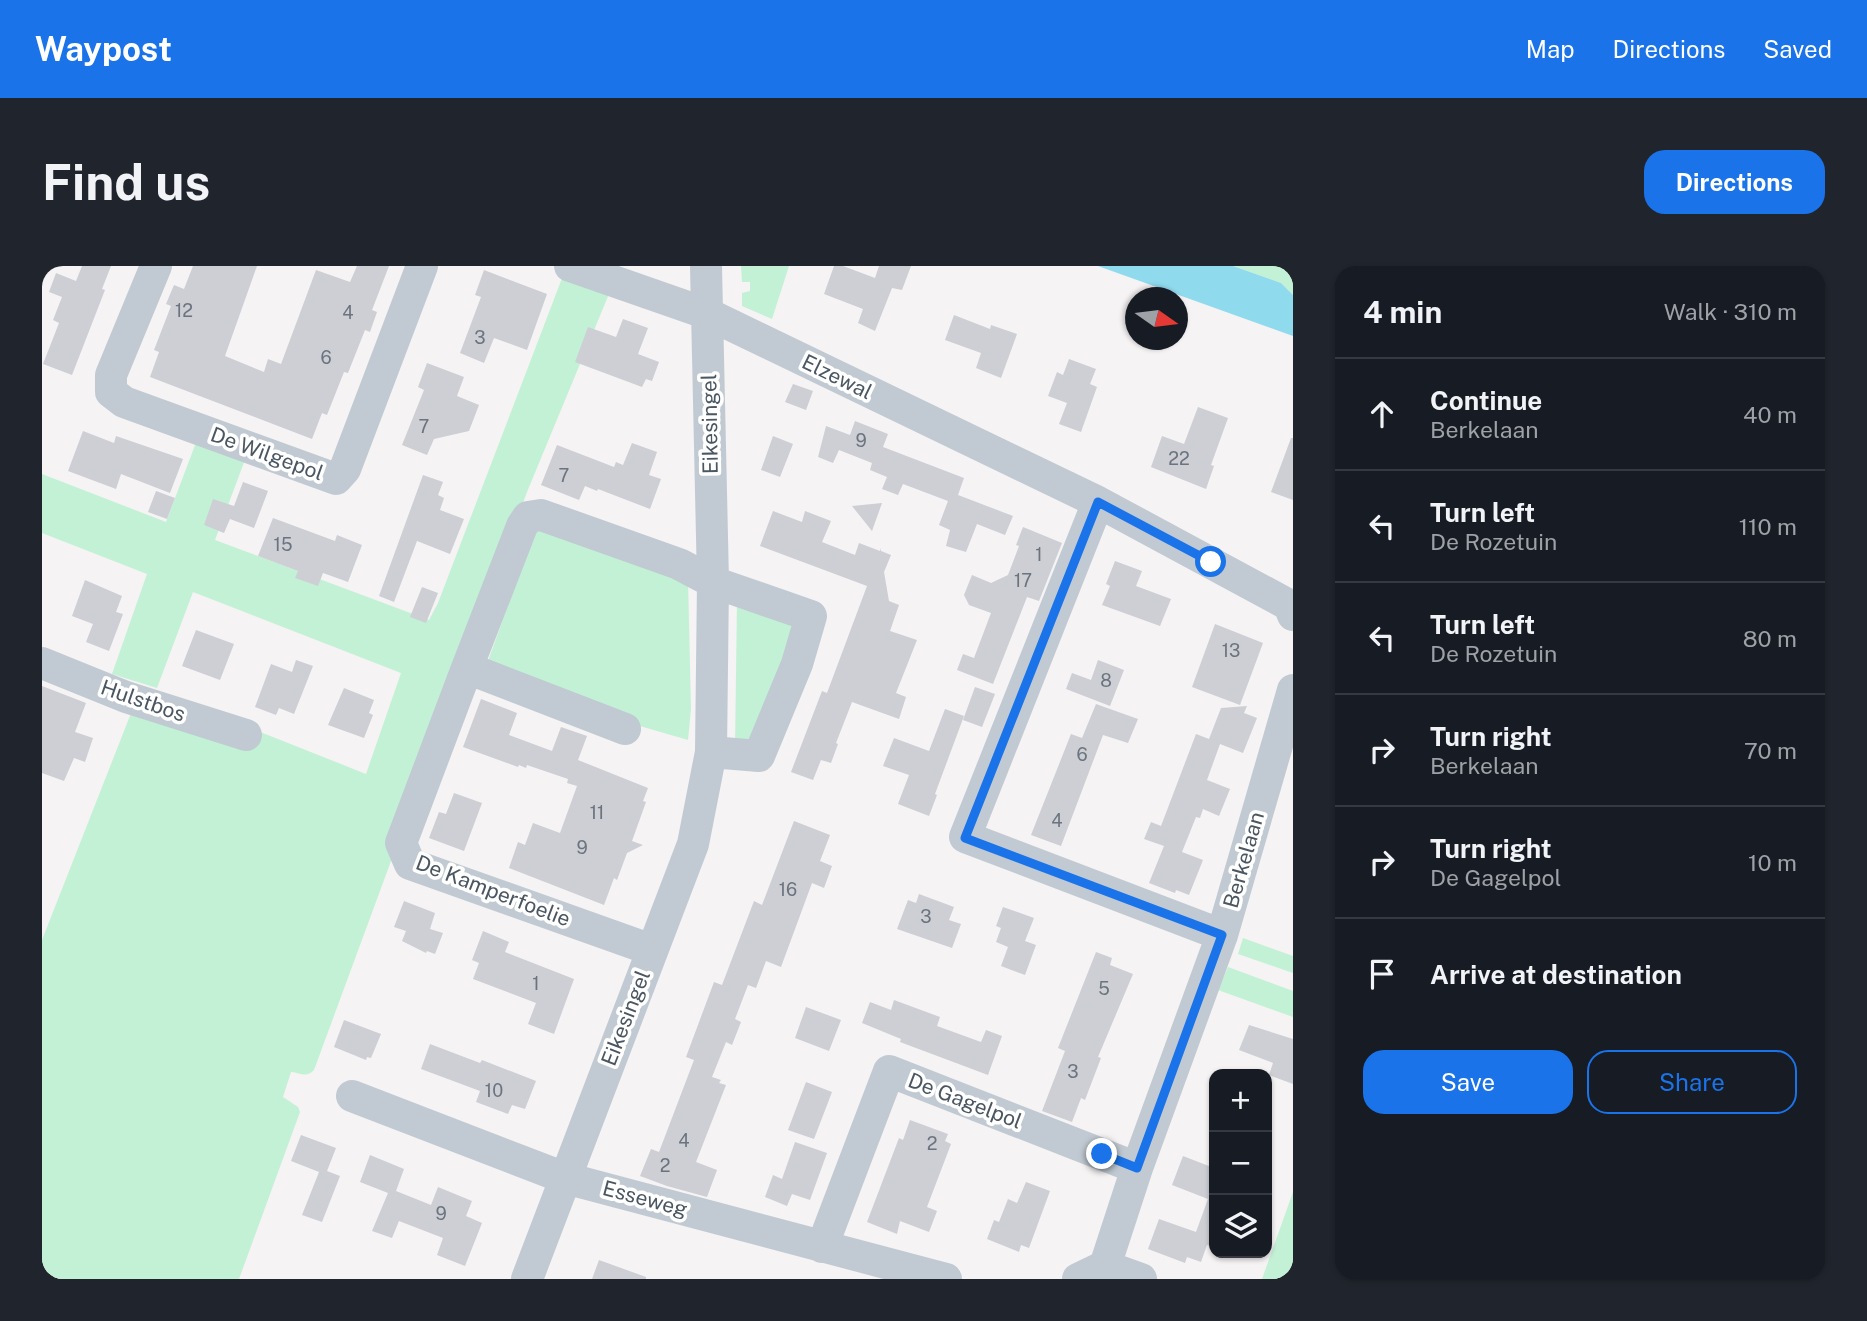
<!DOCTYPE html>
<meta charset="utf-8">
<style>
body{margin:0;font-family:"Public Sans",sans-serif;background:#20242c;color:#f1f3f6}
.controls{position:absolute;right:21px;bottom:21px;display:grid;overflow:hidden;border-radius:14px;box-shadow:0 2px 5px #0004}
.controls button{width:63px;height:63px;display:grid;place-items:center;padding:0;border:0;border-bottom:2px solid #363941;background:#171b24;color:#f1f3f6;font:35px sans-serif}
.compass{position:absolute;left:1083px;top:21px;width:63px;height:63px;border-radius:50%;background:#171b24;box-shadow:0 2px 5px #0004;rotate:104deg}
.stop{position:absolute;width:21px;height:21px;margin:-16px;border:5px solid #1a73e8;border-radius:50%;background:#fff}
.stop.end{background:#1a73e8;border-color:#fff;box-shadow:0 2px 7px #0008}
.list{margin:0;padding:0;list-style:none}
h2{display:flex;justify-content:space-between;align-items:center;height:91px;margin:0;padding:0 28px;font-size:30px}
h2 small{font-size:23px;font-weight:400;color:#9ea1a6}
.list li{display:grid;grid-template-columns:46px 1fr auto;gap:21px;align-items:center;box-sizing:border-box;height:112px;padding:0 28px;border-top:2px solid #363941}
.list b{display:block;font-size:26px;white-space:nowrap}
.list p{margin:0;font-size:23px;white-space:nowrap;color:#9ea1a6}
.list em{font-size:23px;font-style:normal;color:#9ea1a6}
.actions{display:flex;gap:14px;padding:21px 28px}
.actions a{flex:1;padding:16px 0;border:2px solid #1a73e8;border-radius:21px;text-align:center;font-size:24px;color:#1a73e8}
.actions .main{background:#1a73e8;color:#fff}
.icon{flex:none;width:38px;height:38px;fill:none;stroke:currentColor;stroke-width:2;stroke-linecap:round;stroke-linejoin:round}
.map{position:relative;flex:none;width:1251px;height:1013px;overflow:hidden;border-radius:21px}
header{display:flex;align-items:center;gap:42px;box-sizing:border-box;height:98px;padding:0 35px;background:#1a73e8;color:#fff}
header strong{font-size:33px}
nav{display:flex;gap:38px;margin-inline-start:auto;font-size:24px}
.intro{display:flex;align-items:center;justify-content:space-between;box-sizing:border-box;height:168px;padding:0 42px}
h1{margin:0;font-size:49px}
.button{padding:18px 32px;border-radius:21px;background:#1a73e8;color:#fff;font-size:24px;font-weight:700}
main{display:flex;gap:42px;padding:0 42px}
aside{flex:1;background:#171b24;border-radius:21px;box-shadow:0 2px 5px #0004}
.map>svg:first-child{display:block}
.green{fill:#c3f1d5}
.water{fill:#90daee}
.building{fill:#cdcfd5}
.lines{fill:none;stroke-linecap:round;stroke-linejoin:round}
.minor{stroke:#c1cad2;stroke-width:32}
.route{stroke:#1a73e8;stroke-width:9}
.labels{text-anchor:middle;stroke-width:7;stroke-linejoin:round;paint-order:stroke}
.number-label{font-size:18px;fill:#6b747e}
.street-label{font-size:21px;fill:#4a5661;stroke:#fff}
</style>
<header>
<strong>Waypost</strong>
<nav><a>Map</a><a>Directions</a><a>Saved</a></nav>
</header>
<div class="intro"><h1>Find us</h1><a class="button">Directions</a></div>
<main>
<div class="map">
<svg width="1251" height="1013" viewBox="0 0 1251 1013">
<rect width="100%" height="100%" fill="#f5f3f3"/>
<path class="green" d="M699,0H747L730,53L700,40V27L708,25V16H700Z
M1191,0H1251V29L1239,17Z
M522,7L569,23L485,226L272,804C264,812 259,807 249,806L241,831L256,841L258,846L197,1013H0V674L93,437L206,461L324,508L359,407L151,326L115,422L70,408L105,308L0,267V208L124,256L158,166L207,183L173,274L387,354L396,337Z
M497,263L646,313L649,443L646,474L591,458L446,395L490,273Z
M695,337L760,357L719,468L693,481Z
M1201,672L1251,690V707L1196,688Z
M1186,701L1251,725V751L1176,724Z
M1251,926V1006L1248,1013H1220Z"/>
<path class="water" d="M1056,0H1191L1239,17L1251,29V70Z"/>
<path class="building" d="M40,0H69L60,23L63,24L30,109L1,98L17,57L11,54L20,31L7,26L14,7L34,15Z
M151,0H215L183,90L222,106L226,93L239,98L274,4L308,16L315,0H347L330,44L335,46L328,66L323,64L306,107L302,106L285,149L280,147L270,173L108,111L117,86L112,84L129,40L124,38L132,19L142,23Z
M792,0H801L833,12L837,0H869L860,24L850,22L833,65L816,57L821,43L782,28Z
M442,4L505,28L485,84L452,72L442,97L418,87L439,31L433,29Z
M912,49L948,63L949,59L975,68L959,112L934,102L939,87L903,74Z
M581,53L606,62L596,88L617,96L610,115L604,113L600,121L533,96L546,61L574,71Z
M1027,93L1054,103L1048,118L1055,121L1039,166L1017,158L1025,137L1006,130L1015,106L1021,109Z
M385,97L422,111L415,130L437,139L427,165L392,173L385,189L360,179L382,124L376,121Z
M751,118L771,125L764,144L743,136Z
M1156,141L1186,152L1169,199L1172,200L1164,223L1109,201L1120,170L1142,178Z
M813,155L846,168L841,181L922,212L916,229L971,250L963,269L935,258L924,286L904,280L908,264L897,259L906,235L861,218L856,229L840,223L845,211L828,204L830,197L797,184L791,197L776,191L784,160L808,169Z
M41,165L72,177L74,170L141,193L128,227L79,208L74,223L26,205Z
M731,170L751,178L738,211L719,204Z
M1249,172H1251V234L1229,226Z
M590,177L615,186L607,209L619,213L608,243L556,223L555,225L543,220L537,234L499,219L515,179L572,201L574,196L581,199Z
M381,209L401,216L396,229L402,232L398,244L422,253L408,288L375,275L352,336L337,330Z
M201,216L226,225L212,262L188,253L182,267L162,259L171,233L192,240Z
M114,225L133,232L125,253L106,246Z
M840,237L830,265L810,240Z
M731,245L760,256L763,245L789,255L780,276L813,289L817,277L838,285L839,282V285L849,289L842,306L847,335L857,339L848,365L875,374L854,427L864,431L857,453L810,436L794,477L796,478L789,497L779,494L771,514L749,506L780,425L785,427L825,320L718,280Z
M231,252L293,275L295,269L320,279L306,316L281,307L276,320L253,312L256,305L216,290Z
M981,261L1020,277L997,335L985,331L951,418L915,404L921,388L932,392L949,347L927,339L922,329L930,309L949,317L966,309L977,280L974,279Z
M1073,295L1100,305L1094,320L1129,333L1118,360L1060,339L1068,320L1064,318Z
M43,314L80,330L74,346L81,348L67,385L44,376L51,358L30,350Z
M380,321L396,327L384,357L368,351Z
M1173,358L1221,377L1198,439L1150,421Z
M154,364L192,378L178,414L140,400Z
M254,394L271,400L252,448L237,442L234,449L213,441L229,398L250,406Z
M1056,394L1082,404L1068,440L1024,423L1030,407L1049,414Z
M0,420L44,437L33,466L51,472L43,496L32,492L22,515L0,507Z
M933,421L953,428L940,461L921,454Z
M302,422L332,434L327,447L331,449L322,472L286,459Z
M439,433L475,447L467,469L510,485L519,461L545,470L536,494L606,522L601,535L604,536L590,575L601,579L585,587L575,614L572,612L562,639L467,602L476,576L483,579L491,557L518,567L535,520L525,517L526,513L485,499L484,502L477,499L476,501L421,481Z
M1054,438L1096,453L1086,477L1061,469L1019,580L989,569L1029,468L1040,472Z
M1205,440L1202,447L1215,452L1201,487L1178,478L1165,514L1188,523L1177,550L1161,543L1158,552L1154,551L1140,586L1161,594L1147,629L1134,624L1133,627L1107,617L1122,580L1102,573L1109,556L1119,560L1154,468L1167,473L1179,442Z
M903,443L922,450L893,528L895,529L887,550L856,538L867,509L841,500L852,472L887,485Z
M412,527L440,537L422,585L387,572L397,546L404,548Z
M752,555L788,569L778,595L790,600L782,622L770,617L739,701L724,695L714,722L706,719L693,753L699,756L690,779L684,776L670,811L679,814L677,817L684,819L654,896L675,904L665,931L625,920L598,910L609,883L617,886L652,794L644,791L672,716L680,719L712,635L720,639Z
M877,628L912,641L907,654L919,658L910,682L855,663L866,634L874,637Z
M362,635L393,647L388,663L401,667L393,688L385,685L384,687L360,675L364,665L352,661Z
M961,641L992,652L983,675L994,679L983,709L959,700L966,681L954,676L959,662L954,660Z
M441,665L467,676L463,686L532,713L512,768L486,758L494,737L431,713L437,697L430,694Z
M1054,686L1070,692L1068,699L1091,708L1056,791L1059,792L1043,834L1039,832L1030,856L1000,845L1023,785L1016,782Z
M852,734L898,751L895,760L939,776L944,764L960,770L946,809L858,776L859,773L820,757L828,736L849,744Z
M764,741L799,754L787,785L753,772Z
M302,754L339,768L329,792L325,791L324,794L292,781Z
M1207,759L1251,773V818L1227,809L1231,797L1197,784Z
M388,778L438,797L440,794L494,815L483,843L470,839L466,848L434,836L438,825L379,803Z
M764,816L790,826L772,873L746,864Z
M868,854L906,868L903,875L909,878L885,941L895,945L887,966L858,955L855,968L825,956L857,872L861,874Z
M259,869L294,882L285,905L298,910L280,956L260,949L277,906L249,895Z
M753,876L785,887L768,934L750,928L745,940L723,931L731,909L740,913Z
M328,889L362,903L354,925L389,939L396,921L430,935L424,950L440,957L423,1000L395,989L401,972L357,955L350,972L330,965L346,927L318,916Z
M1141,890L1172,902V981L1165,979L1159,996L1145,991L1143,997L1106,983L1117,953L1154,966L1166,933L1130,919Z
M984,916L1008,925L987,982L979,979L977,986L945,973L952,954L957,956L966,933L975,937Z
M557,994L604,1011V1013H550Z"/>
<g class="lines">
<path class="minor" d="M114,0L69,109V126L82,136L294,213L303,203L380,0
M528,0L666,48L1056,236L1247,339L1251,349
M1056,236L923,571L1180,669
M0,397L84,431L204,469
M425,402L480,260L486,251L499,249L637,298L671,316L769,350L755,398L717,490L669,486
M583,463L425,402L359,577L368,598L610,684
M310,830L523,912L904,1013
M780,981L847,805L1095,902
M1063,1000L1095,902L1180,669L1251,424
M485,1013L651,578L669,486L671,316L664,0
M1036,1013L1063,1000L1099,1013"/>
</g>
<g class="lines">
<path class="route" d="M1060,888L1095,902L1180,669L923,572L1056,236L1169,296"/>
</g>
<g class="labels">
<g class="number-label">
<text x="142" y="51">12</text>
<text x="306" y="53">4</text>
<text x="438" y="78">3</text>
<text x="284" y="98">6</text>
<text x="382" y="167">7</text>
<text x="819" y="181">9</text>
<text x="1137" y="199">22</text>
<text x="522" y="216">7</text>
<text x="241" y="285">15</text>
<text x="997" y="295">1</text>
<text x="981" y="321">17</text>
<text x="1189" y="391">13</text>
<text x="1064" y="421">8</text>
<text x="1040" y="495">6</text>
<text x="555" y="553">11</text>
<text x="1015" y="561">4</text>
<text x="540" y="588">9</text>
<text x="746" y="630">16</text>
<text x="884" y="657">3</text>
<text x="494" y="724">1</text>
<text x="1062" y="729">5</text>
<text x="1031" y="812">3</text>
<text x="452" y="831">10</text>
<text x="642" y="881">4</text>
<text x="890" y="884">2</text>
<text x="623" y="906">2</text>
<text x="399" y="954">9</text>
</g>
<g class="street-label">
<text transform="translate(795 111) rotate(26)" y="7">Elzewal</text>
<text transform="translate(668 158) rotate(-91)" y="7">Eikesingel</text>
<text transform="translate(225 188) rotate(20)" y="7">De Wilgepol</text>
<text transform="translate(101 435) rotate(19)" y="7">Hulstbos</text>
<text transform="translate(1202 594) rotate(-74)" y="7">Berkelaan</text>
<text transform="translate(451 625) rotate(21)" y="7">De Kamperfoelie</text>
<text transform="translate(584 752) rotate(-69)" y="7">Eikesingel</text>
<text transform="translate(923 835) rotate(21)" y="7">De Gagelpol</text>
<text transform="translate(603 933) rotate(15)" y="7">Esseweg</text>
</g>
</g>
</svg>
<div class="controls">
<button>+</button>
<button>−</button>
<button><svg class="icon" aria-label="layers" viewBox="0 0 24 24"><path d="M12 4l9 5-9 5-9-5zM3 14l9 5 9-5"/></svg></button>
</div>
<svg class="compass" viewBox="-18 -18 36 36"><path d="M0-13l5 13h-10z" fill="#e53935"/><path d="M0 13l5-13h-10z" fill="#9ea1a6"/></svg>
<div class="stop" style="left:1169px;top:296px"></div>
<div class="stop end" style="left:1060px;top:888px"></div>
</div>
<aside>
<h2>4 min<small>Walk · 310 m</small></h2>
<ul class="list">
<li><svg class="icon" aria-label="ahead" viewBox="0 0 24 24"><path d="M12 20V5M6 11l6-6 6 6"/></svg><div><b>Continue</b><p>Berkelaan</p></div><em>40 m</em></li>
<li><svg class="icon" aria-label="left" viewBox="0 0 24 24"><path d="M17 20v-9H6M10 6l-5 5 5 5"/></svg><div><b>Turn left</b><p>De Rozetuin</p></div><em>110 m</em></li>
<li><svg class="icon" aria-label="left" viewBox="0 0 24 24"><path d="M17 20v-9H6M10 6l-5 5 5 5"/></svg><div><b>Turn left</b><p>De Rozetuin</p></div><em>80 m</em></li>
<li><svg class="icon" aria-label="right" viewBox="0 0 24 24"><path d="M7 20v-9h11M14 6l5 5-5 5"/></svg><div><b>Turn right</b><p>Berkelaan</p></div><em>70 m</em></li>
<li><svg class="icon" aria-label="right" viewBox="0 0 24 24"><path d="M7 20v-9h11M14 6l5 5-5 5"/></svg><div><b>Turn right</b><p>De Gagelpol</p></div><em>10 m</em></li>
<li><svg class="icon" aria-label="arrive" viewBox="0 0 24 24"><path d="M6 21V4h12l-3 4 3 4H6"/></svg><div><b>Arrive at destination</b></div></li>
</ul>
<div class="actions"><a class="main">Save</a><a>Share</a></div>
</aside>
</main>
